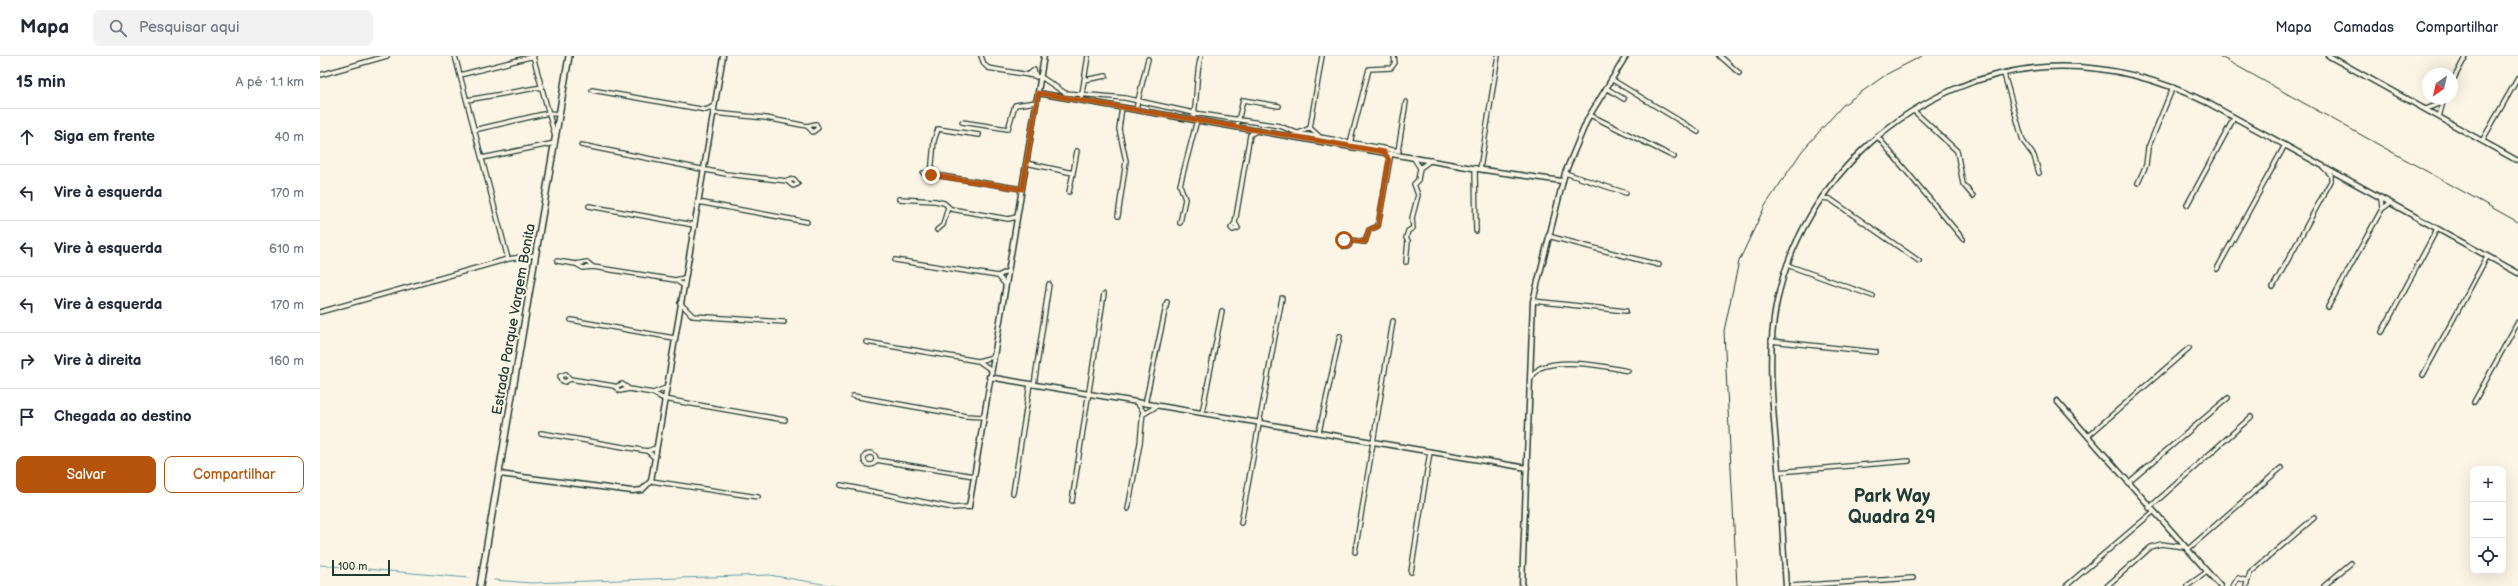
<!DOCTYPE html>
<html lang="pt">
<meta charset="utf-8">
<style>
body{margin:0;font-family:"Balsamiq Sans",sans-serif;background:#f2f2f3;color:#1f2937}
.controls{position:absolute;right:12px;bottom:12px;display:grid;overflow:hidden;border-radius:8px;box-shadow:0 4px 16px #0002}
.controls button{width:36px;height:36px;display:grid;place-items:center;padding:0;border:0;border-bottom:1px solid #e0e1e3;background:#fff;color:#1f2937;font:20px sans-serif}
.compass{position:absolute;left:2102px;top:12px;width:36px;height:36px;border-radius:50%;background:#fff;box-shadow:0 4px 16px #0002;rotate:214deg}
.scale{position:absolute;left:12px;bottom:10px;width:58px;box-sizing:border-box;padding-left:4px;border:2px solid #1f3d34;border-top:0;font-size:11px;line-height:14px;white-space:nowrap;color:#1f3d34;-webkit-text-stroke:3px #fcf5e5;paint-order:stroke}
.stop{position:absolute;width:12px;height:12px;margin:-9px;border:3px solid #b45309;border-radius:50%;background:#fff}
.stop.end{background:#b45309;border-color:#fff;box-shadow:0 1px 4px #0008}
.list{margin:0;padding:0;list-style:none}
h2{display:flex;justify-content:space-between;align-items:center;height:52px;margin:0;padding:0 16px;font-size:17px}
h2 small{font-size:13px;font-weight:400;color:#747a83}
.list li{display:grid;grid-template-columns:26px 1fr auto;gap:12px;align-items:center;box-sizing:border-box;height:56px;padding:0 16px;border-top:1px solid #e0e1e3}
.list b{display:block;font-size:15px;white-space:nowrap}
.list em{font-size:13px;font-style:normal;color:#747a83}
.actions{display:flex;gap:8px;padding:12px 16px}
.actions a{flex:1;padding:9px 0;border:1px solid #b45309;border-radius:8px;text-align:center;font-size:14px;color:#b45309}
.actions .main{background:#b45309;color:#fff}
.icon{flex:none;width:22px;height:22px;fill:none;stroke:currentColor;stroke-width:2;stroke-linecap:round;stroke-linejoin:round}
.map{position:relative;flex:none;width:2198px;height:530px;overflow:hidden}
header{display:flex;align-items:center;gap:24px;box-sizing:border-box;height:56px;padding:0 20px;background:#fff;border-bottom:1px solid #e0e1e3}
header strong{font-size:19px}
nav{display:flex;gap:22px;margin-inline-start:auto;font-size:14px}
.search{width:280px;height:36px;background:#f2f2f3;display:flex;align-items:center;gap:10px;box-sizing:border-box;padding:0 14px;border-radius:8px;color:#747a83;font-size:15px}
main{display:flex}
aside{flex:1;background:#fff}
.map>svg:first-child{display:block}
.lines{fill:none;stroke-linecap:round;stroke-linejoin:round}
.stream{stroke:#629ea3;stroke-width:1}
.minor-casing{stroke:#1f3d34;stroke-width:6}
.tertiary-casing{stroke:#1f3d34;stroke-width:7}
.secondary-casing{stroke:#1f3d34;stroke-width:8}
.minor{stroke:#fcf5e5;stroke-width:3.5}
.tertiary{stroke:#fcf5e5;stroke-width:4}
.secondary{stroke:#fcf5e5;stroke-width:5}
.rail{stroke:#1f3d34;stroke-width:1}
.route{stroke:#b45309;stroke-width:5}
.labels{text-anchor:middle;stroke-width:4;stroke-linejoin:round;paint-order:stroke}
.street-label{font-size:14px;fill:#1f3d34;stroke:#fcf5e5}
.district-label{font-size:18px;font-weight:bold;fill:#1f3d34;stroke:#fcf5e5}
</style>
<header>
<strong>Mapa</strong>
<div class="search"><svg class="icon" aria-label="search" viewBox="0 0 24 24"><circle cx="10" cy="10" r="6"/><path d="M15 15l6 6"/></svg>Pesquisar aqui</div>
<nav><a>Mapa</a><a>Camadas</a><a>Compartilhar</a></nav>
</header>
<main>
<aside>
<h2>15 min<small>A pé · 1.1 km</small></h2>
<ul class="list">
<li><svg class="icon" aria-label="ahead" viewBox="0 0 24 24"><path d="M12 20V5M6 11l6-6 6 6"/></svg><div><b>Siga em frente</b></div><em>40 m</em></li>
<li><svg class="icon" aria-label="left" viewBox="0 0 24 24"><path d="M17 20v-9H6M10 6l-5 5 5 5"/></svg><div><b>Vire à esquerda</b></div><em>170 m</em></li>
<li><svg class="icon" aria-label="left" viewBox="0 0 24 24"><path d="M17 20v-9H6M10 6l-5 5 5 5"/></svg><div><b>Vire à esquerda</b></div><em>610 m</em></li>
<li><svg class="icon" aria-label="left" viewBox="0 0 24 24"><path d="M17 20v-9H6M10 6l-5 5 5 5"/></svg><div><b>Vire à esquerda</b></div><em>170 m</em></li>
<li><svg class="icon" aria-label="right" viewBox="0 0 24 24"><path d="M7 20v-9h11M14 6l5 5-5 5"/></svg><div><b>Vire à direita</b></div><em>160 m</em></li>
<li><svg class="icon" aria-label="arrive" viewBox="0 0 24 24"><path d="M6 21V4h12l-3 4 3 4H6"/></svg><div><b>Chegada ao destino</b></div></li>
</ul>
<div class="actions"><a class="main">Salvar</a><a>Compartilhar</a></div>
</aside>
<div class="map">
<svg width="2198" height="530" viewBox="0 0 2198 530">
<rect width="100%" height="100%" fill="#fcf5e5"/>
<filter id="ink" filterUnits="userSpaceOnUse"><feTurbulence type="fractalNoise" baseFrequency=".025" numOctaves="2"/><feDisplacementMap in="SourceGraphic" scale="8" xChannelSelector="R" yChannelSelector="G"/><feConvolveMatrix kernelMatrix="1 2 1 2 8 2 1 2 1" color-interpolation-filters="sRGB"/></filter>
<g filter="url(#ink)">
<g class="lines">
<path class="stream" d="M0,509L149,522
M174,524L211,527L449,519L515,530"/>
<defs>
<path id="minor" d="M135,0L188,203
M213,0L235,80
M661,0L664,8L668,12L721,21L745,37L805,42L874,57L960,70L977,77L1079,95
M1400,0L1419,17
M1684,18L1703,85L1714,100L1719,117
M0,19L67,0
M140,19L214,0
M708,19L714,14L716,21
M1291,23L1378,76
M764,24L786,20
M2132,26L2146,0
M1286,32L1304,43
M272,34L386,54L394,50
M147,44L222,31
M761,44L768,0
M816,53L828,3
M2106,53L2121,47
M1594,55L1637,95L1643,128L1653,140
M393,57L446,62L487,70L493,76L498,72L496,68L487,70
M1270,59L1354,101
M2119,61L2124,42
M873,63C878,42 875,20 881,0
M642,66L688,73L695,49L717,46
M917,70L923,44L959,50
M990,72L1002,0
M990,72L999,80
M154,74L228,57L240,58
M972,80L990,72
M1557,80L1643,183
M2162,85L2198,22
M1030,87L1049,13L1071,12L1075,7L1074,0
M261,89L406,118L467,125L473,130L478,128L474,123L467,125
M1078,95L1086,46
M1093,101L1100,112
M162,102L235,87
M706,107L753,117L757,95
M1155,112L1156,175
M1160,113L1178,0
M603,117L702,133
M1245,117L1306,137
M611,119L614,85L618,73L659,79
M1818,127L1826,109L1828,92L1853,31
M749,136L753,117
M1502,142L1510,143L1599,205
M579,143L615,145L624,147L631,153L688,163L697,161
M2061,143L2062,153
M378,146L487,166
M1867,149L1914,62
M269,150L374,169
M798,160L806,105L799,73L802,51
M860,167L865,143L860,129L877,64
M915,167L930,79L937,74
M915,167L918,172L913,174L911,172Z
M617,174L623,169L628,151
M1228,180L1339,209
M1022 187a4 4 0 1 1 8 0a4 4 0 1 1-8 0Z
M1030,184L1045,186L1049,174L1058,170L1071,97
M575,204L678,220L688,215
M237,205L256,208L267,206L273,211L355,224L363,229
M1086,206L1088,185L1086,182L1088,175L1093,172L1092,162L1098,139L1094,128L1098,124L1100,112L1111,104
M256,208L263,212L273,211
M1467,209L1553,240
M1897,213L1965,89
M678,220L685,228
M355,224L364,222
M1953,231L2011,125V119L2004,112
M1213,245L1306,255
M360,247L373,260L464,266
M2008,251L2062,153L2069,148
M0,256L188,203L215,199
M251,264L354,282
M2062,276L2117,173
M1451,285L1556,296
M546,286L658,305L673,301
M660,306L670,313
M2103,319L2167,201
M250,323L245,326L241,324L240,320L246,318L250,323L294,330L300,335L309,333
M1210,324C1213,320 1215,315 1220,312C1243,302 1284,310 1308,315
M714,329L729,228
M295,331L302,328L309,333L333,337L344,343L465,364
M333,337L346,332
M533,340L646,360L663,361
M2154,346L2198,266
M825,348L847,246
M882,357L902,255
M822,359L837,350
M999,376L1020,280
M221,377L327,395L336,392
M1768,380L1869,292
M327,395L334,401
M544 403a6 6 0 1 1 12 0a6 6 0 1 1-12 0Z
M556,404L654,420
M1458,416L1589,405
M331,425L438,441
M1808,427L1908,342
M521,429L633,452L649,451
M693,437L710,328
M752,445L784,238
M1829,452L1931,361
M808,453L820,387L823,355L817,347
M921,467L962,242
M1867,494L1961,412
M1035,496L1073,265
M1091,516L1110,396
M1471,530L1593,522
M1746,530L1833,456
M1787,530L1831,491L1841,488L1864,491
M1867,530L1887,516
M1913,530L1918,522L1927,525
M1926,530L1930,517L1994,462
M2004,530L2031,507"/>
<path id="tertiary" d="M2009,0L2198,105
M718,37L1164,114L1242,125
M669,321L1207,412
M1737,345L1900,530
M179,418L312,435L322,434L331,425L403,0
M649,451L724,0
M1202,530L1213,245L1245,117L1268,62L1306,0
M1466,530C1463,491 1462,452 1458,413C1454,359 1446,303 1456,250C1480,123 1596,19 1726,11C1783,8 1837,22 1888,47L2198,217"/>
<path id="secondary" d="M160,530L249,0"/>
</defs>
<use href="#minor" class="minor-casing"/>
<use href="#tertiary" class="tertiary-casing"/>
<use href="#secondary" class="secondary-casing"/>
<use href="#minor" class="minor"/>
<use href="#tertiary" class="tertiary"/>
<use href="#secondary" class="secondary"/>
<path class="rail" d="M1899,0L2198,166
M1417,530L1404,275L1419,205L1445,150L1482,95L1523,49L1567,18L1602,0"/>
</g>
</g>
<g class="lines" filter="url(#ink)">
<path class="route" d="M611,119L702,133L718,37L1064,96L1069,104L1068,109L1058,170L1049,174L1045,186L1024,184"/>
</g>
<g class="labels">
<g class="street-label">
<text transform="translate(193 263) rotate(-80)" y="5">Estrada Parque Vargem Bonita</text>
</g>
<g class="district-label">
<text x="1572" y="446">Park Way<tspan x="1572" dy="21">Quadra 29</tspan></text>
</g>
</g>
</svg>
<div class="controls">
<button>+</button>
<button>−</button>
<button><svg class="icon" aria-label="locate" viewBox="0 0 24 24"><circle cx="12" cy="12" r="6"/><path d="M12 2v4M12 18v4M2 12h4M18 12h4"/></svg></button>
</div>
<svg class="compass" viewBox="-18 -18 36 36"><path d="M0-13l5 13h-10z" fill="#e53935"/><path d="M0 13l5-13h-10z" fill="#747a83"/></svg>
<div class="scale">100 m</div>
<div class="stop" style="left:1024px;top:184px"></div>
<div class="stop end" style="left:611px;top:119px"></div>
</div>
</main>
